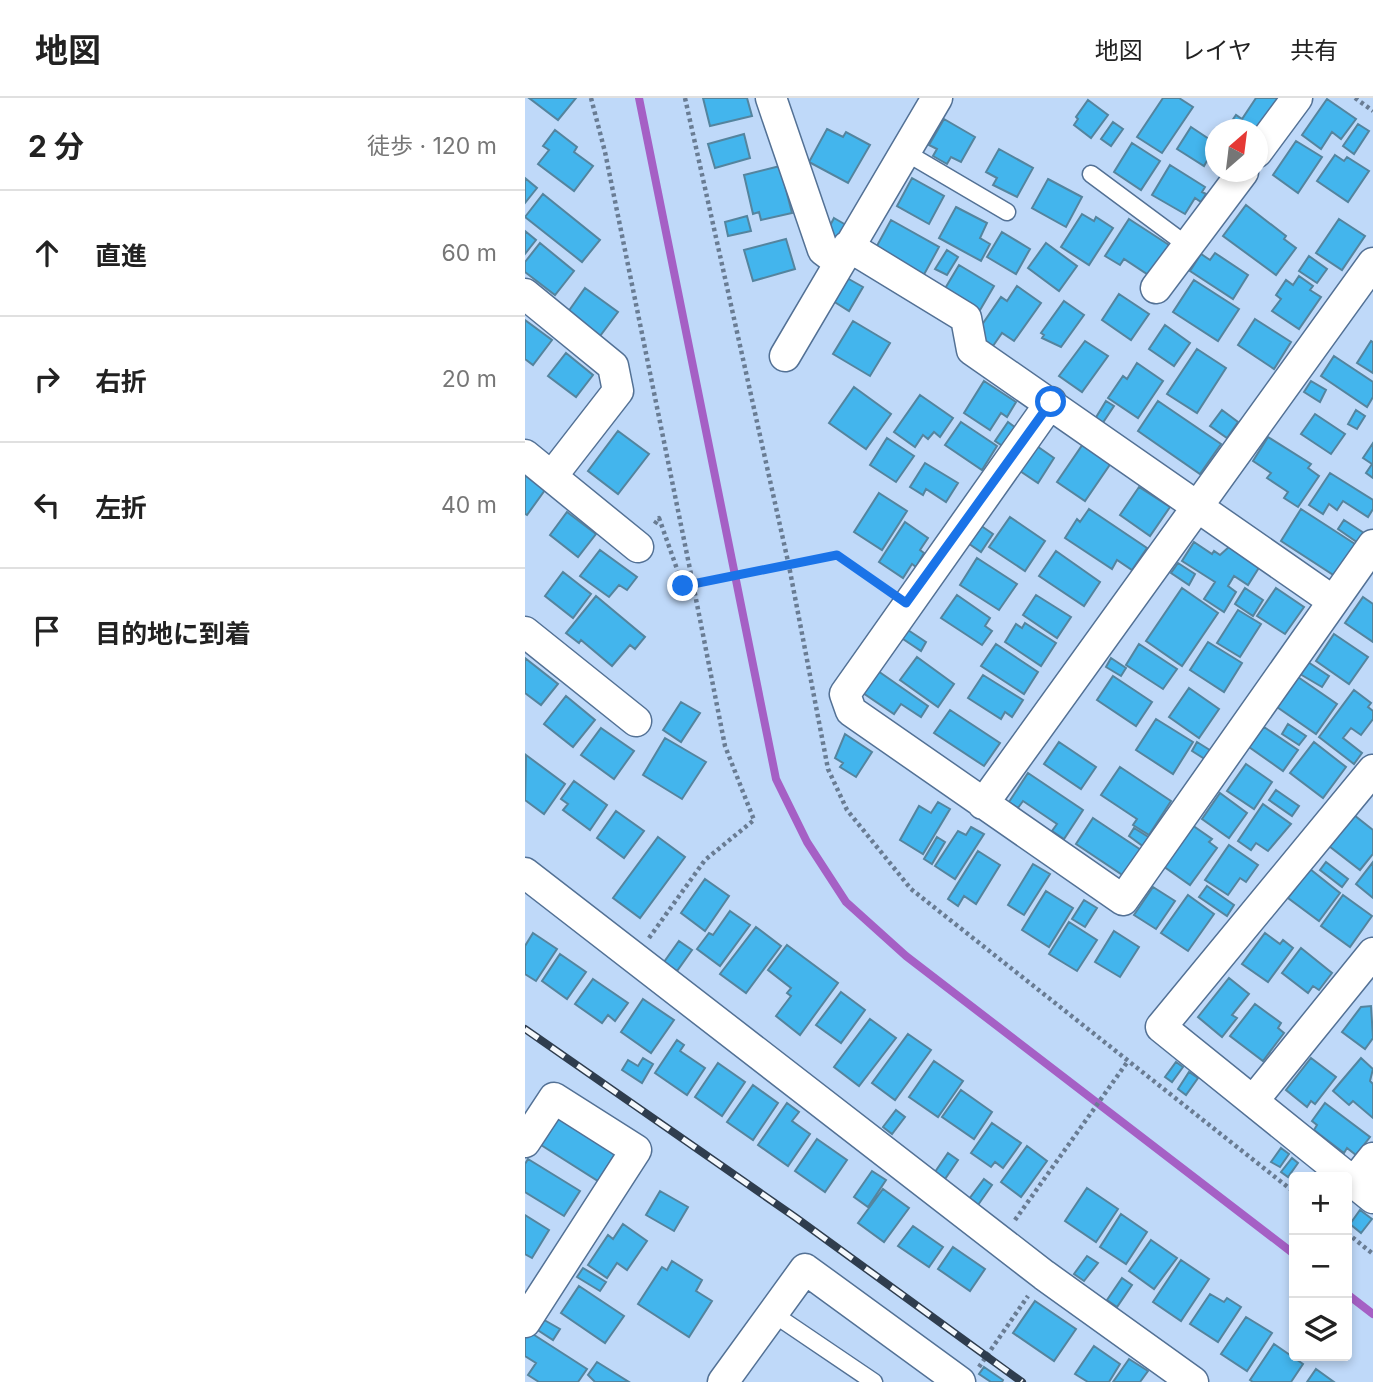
<!DOCTYPE html>
<html lang="ja">
<meta charset="utf-8">
<style>
body{margin:0;font-family:Inter,"Noto Sans JP",sans-serif;background:#f6f6f6;color:#222}
.controls{position:absolute;right:21px;bottom:21px;display:grid;overflow:hidden;border-radius:7px;box-shadow:0 4px 10px #0003}
.controls button{width:63px;height:63px;display:grid;place-items:center;padding:0;border:0;border-bottom:2px solid #e0e0e0;background:#fff;color:#222;font:35px sans-serif}
.compass{position:absolute;left:680px;top:21px;width:63px;height:63px;border-radius:50%;background:#fff;box-shadow:0 4px 10px #0003;rotate:28deg}
.stop{position:absolute;width:21px;height:21px;margin:-16px;border:5px solid #1a73e8;border-radius:50%;background:#fff}
.stop.end{background:#1a73e8;border-color:#fff;box-shadow:0 2px 7px #0008}
.list{margin:0;padding:0;list-style:none}
h2{display:flex;justify-content:space-between;align-items:center;height:91px;margin:0;padding:0 28px;font-size:30px}
h2 small{font-size:23px;font-weight:400;color:#767676}
.list li{display:grid;grid-template-columns:46px 1fr auto;gap:21px;align-items:center;box-sizing:border-box;height:126px;padding:0 28px;border-top:2px solid #e0e0e0}
.list b{display:block;font-size:26px;white-space:nowrap}
.list em{font-size:23px;font-style:normal;color:#767676}
.icon{flex:none;width:38px;height:38px;fill:none;stroke:currentColor;stroke-width:2;stroke-linecap:round;stroke-linejoin:round}
.map{position:relative;flex:none;width:848px;height:1284px;overflow:hidden}
header{display:flex;align-items:center;gap:42px;box-sizing:border-box;height:98px;padding:0 35px;background:#fff;border-bottom:2px solid #e0e0e0}
header strong{font-size:33px}
nav{display:flex;gap:38px;margin-inline-start:auto;font-size:24px}
main{display:flex}
aside{flex:1;background:#fff}
.map>svg:first-child{display:block}
.lines{fill:none;stroke-linecap:round;stroke-linejoin:round}
.stream{stroke:#a560c5;stroke-width:8}
.building{fill:#43b5ed;stroke:#54849e;stroke-width:2}
.service-casing{stroke:#537195;stroke-width:19}
.minor-casing{stroke:#537195;stroke-width:33}
.path{stroke:#697c93;stroke-width:4.5;stroke-dasharray:3.5 3.5;stroke-linecap:butt}
.service{stroke:#fff;stroke-width:16}
.minor{stroke:#fff;stroke-width:30}
.rail-casing{stroke:#2f3d4e;stroke-width:8}
.rail{stroke:#f4f8fc;stroke-width:5;stroke-dasharray:16;stroke-linecap:butt}
.route{stroke:#1a73e8;stroke-width:9}
</style>
<header>
<strong>地図</strong>
<nav><a>地図</a><a>レイヤ</a><a>共有</a></nav>
</header>
<main>
<aside>
<h2>2 分<small>徒歩 · 120 m</small></h2>
<ul class="list">
<li><svg class="icon" aria-label="ahead" viewBox="0 0 24 24"><path d="M12 20V5M6 11l6-6 6 6"/></svg><div><b>直進</b></div><em>60 m</em></li>
<li><svg class="icon" aria-label="right" viewBox="0 0 24 24"><path d="M7 20v-9h11M14 6l5 5-5 5"/></svg><div><b>右折</b></div><em>20 m</em></li>
<li><svg class="icon" aria-label="left" viewBox="0 0 24 24"><path d="M17 20v-9H6M10 6l-5 5 5 5"/></svg><div><b>左折</b></div><em>40 m</em></li>
<li><svg class="icon" aria-label="arrive" viewBox="0 0 24 24"><path d="M6 21V4h12l-3 4 3 4H6"/></svg><div><b>目的地に到着</b></div></li>
</ul>
</aside>
<div class="map">
<svg width="848" height="1284" viewBox="0 0 848 1284">
<rect width="100%" height="100%" fill="#bfd9f9"/>
<g class="lines">
<path class="stream" d="M114,0L251,681L282,744L321,804L381,858L769,1156
M822,1196L848,1216"/>
</g>
<path class="building" d="M4,0H51L33,22Z
M178,0H222L227,18L185,28Z
M638,0H654L668,9L637,55L612,39Z
M731,0H754L732,32L702,30L711,17L717,21Z
M802,1L831,21L816,41L807,34L796,51L777,37Z
M563,2L583,17L566,40L549,27L553,21L551,19Z
M419,21L450,39L436,64L426,59L422,66L408,58L412,51L404,47Z
M588,24L598,31L586,48L576,41Z
M833,26L844,33L829,56L818,48Z
M666,29L690,45V59L686,56L679,68L652,51Z
M302,31L318,39L321,34L345,47L323,85L284,64Z
M30,32L52,49L49,54L68,68L49,93L13,66L24,52L18,48Z
M219,36L225,60L190,70L183,46Z
M771,43L797,59L773,95L748,77Z
M607,45L635,63L616,92L589,74Z
M474,51L508,70L492,99L468,87L472,80L461,74Z
M810,57L819,63L822,59L844,73L823,104L792,83Z
M645,67L680,89L677,94L681,96L676,104L670,100L660,116L627,97Z
M255,68L267,115L236,122L234,114L228,116L219,77Z
M0,80L12,90L0,105Z
M387,80L419,98L404,126L372,108Z
M523,81L557,99L541,129L507,110Z
M18,96L75,142L57,164L0,119Z
M721,107L761,138L759,141L771,150L751,177L698,138Z
M431,109L462,125L455,140L465,146L456,163L414,140Z
M557,116L569,123L571,119L588,130L564,167L536,149Z
M222,118L226,133L203,138L200,124Z
M309,120L321,127L311,143L300,137Z
M604,121L644,147L625,178L599,161L595,167L580,158Z
M814,121L840,138L817,172L791,155Z
M366,122L414,149L396,182L348,155Z
M0,133L11,142L0,156Z
M477,134L505,151L491,176L462,159Z
M261,141L270,171L228,183L219,152Z
M15,145L49,173L30,197L0,174V164Z
M521,145L552,168L534,193L503,170Z
M422,152L433,159L422,177L410,171Z
M690,155L723,177L708,201L665,173L676,156L685,162Z
M784,158L802,171L792,185L774,173Z
M434,167L469,188L451,219L415,199Z
M774,178L788,188L785,192L796,199L774,231L747,213L756,201L751,197L761,182L768,187Z
M322,180L338,189L324,213L308,203Z
M669,182L714,211L693,243L648,214Z
M492,188L516,205L489,243L477,235L468,248L450,237L476,199L482,203Z
M60,190L93,214L75,238L43,214Z
M594,196L624,216L606,242L577,222Z
M539,203L559,217L536,249L517,240L519,237L516,235Z
M730,221L766,244L749,271L713,247Z
M0,222L27,242L8,267L0,261Z
M328,223L365,245L345,278L308,256Z
M640,227L665,245L649,268L624,251Z
M560,243L583,258L557,294L534,278Z
M846,243L848,244V275L832,265Z
M672,251L701,270L672,315L642,296Z
M41,255L68,277L51,299L23,278Z
M809,258L848,284V299L842,309L796,278Z
M612,265L638,283L613,320L583,300L598,278L602,281Z
M459,283L491,304L482,319L476,315L465,332L439,315Z
M786,283L801,292L795,304L779,294Z
M329,289L366,316L341,351L304,325Z
M395,297L428,320L415,339L409,334L403,341L398,337L390,349L369,334Z
M581,303L589,308L577,326L570,321Z
M633,303L696,346L675,376L613,333Z
M697,312L713,324L702,340L685,328Z
M831,312L840,318L832,331L823,326Z
M790,316L820,336L806,356L776,336Z
M436,324L472,348L457,372L420,347Z
M483,324L491,330L479,349L470,343Z
M93,333L124,356L93,396L63,373Z
M743,339L786,366L783,370L794,378L773,409L759,400L763,394L742,380L746,375L728,363Z
M362,340L389,358L371,384L345,367Z
M848,345V380L841,375L847,366L838,360Z
M509,346L529,360L513,385L492,371Z
M558,346L586,365L560,403L532,384Z
M400,365L433,385L421,404L401,391L398,397L385,389Z
M805,375L848,402V411L843,419L818,403L812,412L804,406L798,416L784,407Z
M0,377L20,392L2,417L0,416Z
M614,389L645,409L625,438L595,417Z
M354,395L382,413L357,452L329,434Z
M564,411L622,450L607,472L592,462L587,471L540,440L552,421L555,424Z
M776,411L830,446L810,478L756,443Z
M42,414L71,436L53,459L25,437Z
M485,419L520,443L500,473L464,449Z
M819,422L842,437L836,447L813,431Z
M380,424L403,440L395,452L399,455L391,469L387,466L378,480L354,464Z
M452,425L468,436L456,454L440,443Z
M669,444L687,456L689,453L695,457L705,448L735,468L723,487L709,478L703,488L711,494L699,514L679,501L690,484L657,463Z
M75,452L112,479L102,492L94,487L84,499L55,478Z
M531,453L575,484L559,508L514,478Z
M452,460L492,486L474,512L435,487Z
M653,465L670,476L664,487L646,475Z
M38,474L66,496L48,520L20,498Z
M657,490L693,515L657,568L621,543Z
M720,490L738,502L728,518L710,506Z
M751,490L779,509L760,536L732,518Z
M432,497L465,520L460,528L467,533L457,547L416,520Z
M511,497L546,519L532,540L498,517Z
M71,498L120,539L110,551L105,547L87,568L56,542L54,545L41,535Z
M838,499L848,506V544L820,525Z
M713,512L736,526L715,559L692,545Z
M500,525L531,545L516,568L480,544L491,526L497,530Z
M380,530L401,544L396,553L375,539Z
M809,536L843,559L824,586L791,563Z
M683,544L717,565L699,594L665,572Z
M471,546L513,574L499,596L456,568Z
M614,546L652,571L638,591L601,567Z
M392,559L429,586L413,609L375,582Z
M0,560L33,586L16,607L0,595Z
M586,560L601,570L596,578L581,569Z
M783,564L804,578L797,589L775,576Z
M353,573L403,608L396,619L376,606L369,616L338,595Z
M458,577L498,602L487,619L480,614L476,621L443,600Z
M588,578L627,604L611,628L572,602Z
M773,579L812,606L791,636L752,609Z
M664,590L694,611L674,640L644,619Z
M829,592L846,605L843,609L848,613V621L836,637L826,630L818,640L837,655L829,666L794,639Z
M41,598L70,622L48,649L19,626Z
M156,604L175,615L156,644L138,632Z
M425,612L475,645L459,668L409,635Z
M631,621L668,644L648,676L611,652Z
M763,626L781,638L774,647L757,636Z
M739,629L773,652L758,673L724,649Z
M76,630L109,653L89,681L56,657Z
M320,636L347,654L331,679L315,669L318,665L310,660Z
M140,640L181,664L157,701L118,677Z
M534,644L571,669L556,691L519,666Z
M672,644L688,654L683,663L667,653Z
M789,644L821,669L798,700L765,675Z
M1,657L40,686L19,716L0,702Z
M721,666L747,684L729,711L702,693Z
M595,669L646,703L624,737L608,727L612,721L576,697Z
M503,675L558,712L539,741L527,733L532,726L498,703L493,710L484,704Z
M49,683L82,707L65,732L38,712L43,706L36,701Z
M751,692L774,708L767,718L744,702Z
M695,695L722,715L704,740L677,721Z
M413,704L425,711L398,756L375,742L394,708L406,715Z
M738,706L766,726L743,753L731,745L726,752L713,743Z
M91,713L119,733L99,760L72,740Z
M829,717L848,732V756L835,772L804,748Z
M568,720L616,752L599,778L551,746Z
M667,727L687,741L684,744L692,750L665,787L638,768Z
M446,729L459,736L430,781L410,768L433,733L441,737Z
M609,730L625,740L619,749L604,738Z
M133,739L160,759L115,820L88,800Z
M412,739L420,744L407,766L399,761Z
M704,747L733,767L721,784L715,780L703,797L680,782Z
M453,753L475,767L451,806L439,798L433,808L423,801Z
M801,764L823,781L817,789L795,772Z
M848,764V800L831,786Z
M508,766L525,776L499,817L483,807Z
M785,771L815,795L794,823L763,800Z
M180,781L204,798L180,833L156,815Z
M682,788L709,807L702,818L674,799Z
M628,789L650,803L631,831L609,817Z
M521,793L548,810L524,849L497,832Z
M663,797L689,816L663,853L636,835Z
M818,797L847,818L825,849L796,828Z
M559,802L572,810L560,829L547,821Z
M205,813L225,827L195,868L172,851L184,835L188,837Z
M544,824L572,842L552,873L524,856Z
M231,829L256,848L221,895L195,876Z
M589,833L614,849L595,879L570,864Z
M8,835L32,851L11,883L0,876V848Z
M740,835L755,846L758,842L768,850L743,884L717,866Z
M154,843L167,852L152,873L139,864Z
M262,847L313,885L275,937L251,918L266,898L262,895L266,890L243,872Z
M776,850L807,875L794,892L788,888L783,895L757,875Z
M35,856L61,874L42,901L17,883Z
M704,880L724,896L707,917L712,920L697,939L673,919Z
M68,881L103,905L90,923L83,917L77,925L50,906Z
M316,894L340,912L316,945L291,927Z
M118,901L149,922L126,955L96,934Z
M730,906L756,925L753,930L759,935L738,963L705,938Z
M846,908L848,940L840,951L817,934L836,909Z
M345,921L371,940L334,988L309,969Z
M383,936L406,952L370,1002L347,985Z
M152,942L159,947L155,953L180,970L162,997L130,975Z
M118,960L128,966L117,985L97,972L103,962L113,968Z
M786,960L811,979L790,1006L786,1003L782,1009L761,992Z
M836,960L848,971L845,983L848,986V1020L828,1003L824,1007L808,993Z
M409,963L438,983L413,1019L384,999Z
M651,964L658,969L647,984L640,979Z
M193,965L220,984L197,1018L170,999Z
M664,974L673,980L661,997L653,991Z
M228,987L253,1005L228,1042L202,1024Z
M436,992L467,1014L449,1041L417,1019Z
M262,1005L274,1014L267,1023L285,1036L263,1068L233,1047Z
M800,1005L845,1039L831,1057L822,1050L819,1055L789,1032L792,1027L787,1023Z
M371,1012L380,1019L367,1036L358,1029Z
M34,1019L90,1056L73,1083L16,1047Z
M467,1025L496,1045L478,1070L470,1064L466,1069L446,1055Z
M292,1041L322,1062L300,1094L270,1073Z
M502,1048L522,1063L496,1099L476,1084Z
M756,1050L764,1056L755,1069L746,1064Z
M423,1055L433,1062L420,1081L410,1074Z
M767,1060L773,1065L763,1079L756,1074Z
M3,1061L55,1093L39,1118L0,1094V1066Z
M347,1073L361,1082L343,1109L329,1099Z
M459,1081L467,1087L453,1107L444,1101Z
M562,1090L593,1111L571,1144L540,1123Z
M358,1091L384,1110L359,1144L333,1125Z
M135,1093L163,1109L149,1133L121,1117Z
M835,1112L847,1121L836,1135L825,1126Z
M596,1116L622,1134L601,1166L575,1149Z
M0,1117L24,1132L7,1160L0,1156Z
M98,1126L122,1143L102,1172L92,1165L82,1180L63,1167L83,1137L88,1141Z
M388,1128L418,1149L404,1169L373,1148Z
M626,1142L652,1160L629,1191L604,1173Z
M428,1149L460,1171L445,1193L413,1171Z
M562,1158L573,1165L559,1183L549,1176Z
M656,1162L684,1181L656,1223L628,1204Z
M147,1163L177,1182L171,1193L187,1203L164,1239L113,1206L137,1169L142,1172Z
M58,1170L81,1184L75,1193L52,1179Z
M597,1180L607,1187L592,1209L582,1202Z
M54,1188L99,1218L80,1245L36,1215Z
M685,1196L699,1204L702,1200L716,1209L693,1244L665,1226Z
M510,1203L551,1231L529,1263L488,1235Z
M14,1219L35,1231L28,1242L8,1229Z
M721,1219L747,1235L722,1273L696,1256Z
M3,1233L62,1271L53,1284H14L3,1277L11,1265L0,1258V1238Z
M749,1246L778,1266L766,1284H728L725,1282Z
M569,1248L595,1266L584,1284H563L550,1276Z
M604,1261L623,1273L615,1284H588Z
M72,1264L104,1284H70L63,1277Z
M459,1269L478,1282L477,1284H466L454,1276Z
M791,1271L809,1284H782Z"/>
<g class="lines">
<defs>
<path id="service" d="M380,54L482,114
M566,76L663,148
M250,1217L349,1284"/>
<path id="minor" d="M246,0L298,152L314,164
M732,54L772,0
M323,148L441,220L447,252L808,503
M631,190L718,74
M0,196L88,268L93,293L27,378
M260,258L412,0
M526,304L320,596L326,613L598,802L848,447
M0,357L113,449
M0,534L111,623
M458,706L848,165
M0,775L519,1177L668,1284
M728,1003L848,855
M0,1044L29,1000L111,1052L0,1224
M822,1079L636,929L848,672
M822,1079L848,1100
M828,1085L848,1060
M198,1284L280,1171L435,1284"/>
</defs>
<use href="#service" class="service-casing"/>
<use href="#minor" class="minor-casing"/>
<path class="path" d="M66,0L80,54L168,486L312,457L363,493
M160,0L264,468L303,671L322,712L386,791L769,1094
M830,0L848,13
M124,840L180,762L229,722L200,648L168,486L158,488L134,420L129,427
M490,1122L603,963
M822,1135L848,1156
M454,1269L503,1198"/>
<use href="#service" class="service"/>
<use href="#minor" class="minor"/>
<defs>
<path id="rail" d="M0,931L270,1119L497,1284"/>
</defs>
<use href="#rail" class="rail-casing"/>
<use href="#rail" class="rail"/>
</g>
<g class="lines">
<path class="route" d="M158,488L312,457L381,505L526,304"/>
</g>
</svg>
<div class="controls">
<button>+</button>
<button>−</button>
<button><svg class="icon" aria-label="layers" viewBox="0 0 24 24"><path d="M12 4l9 5-9 5-9-5zM3 14l9 5 9-5"/></svg></button>
</div>
<svg class="compass" viewBox="-18 -18 36 36"><path d="M0-13l5 13h-10z" fill="#e53935"/><path d="M0 13l5-13h-10z" fill="#767676"/></svg>
<div class="stop" style="left:526px;top:304px"></div>
<div class="stop end" style="left:158px;top:488px"></div>
</div>
</main>
